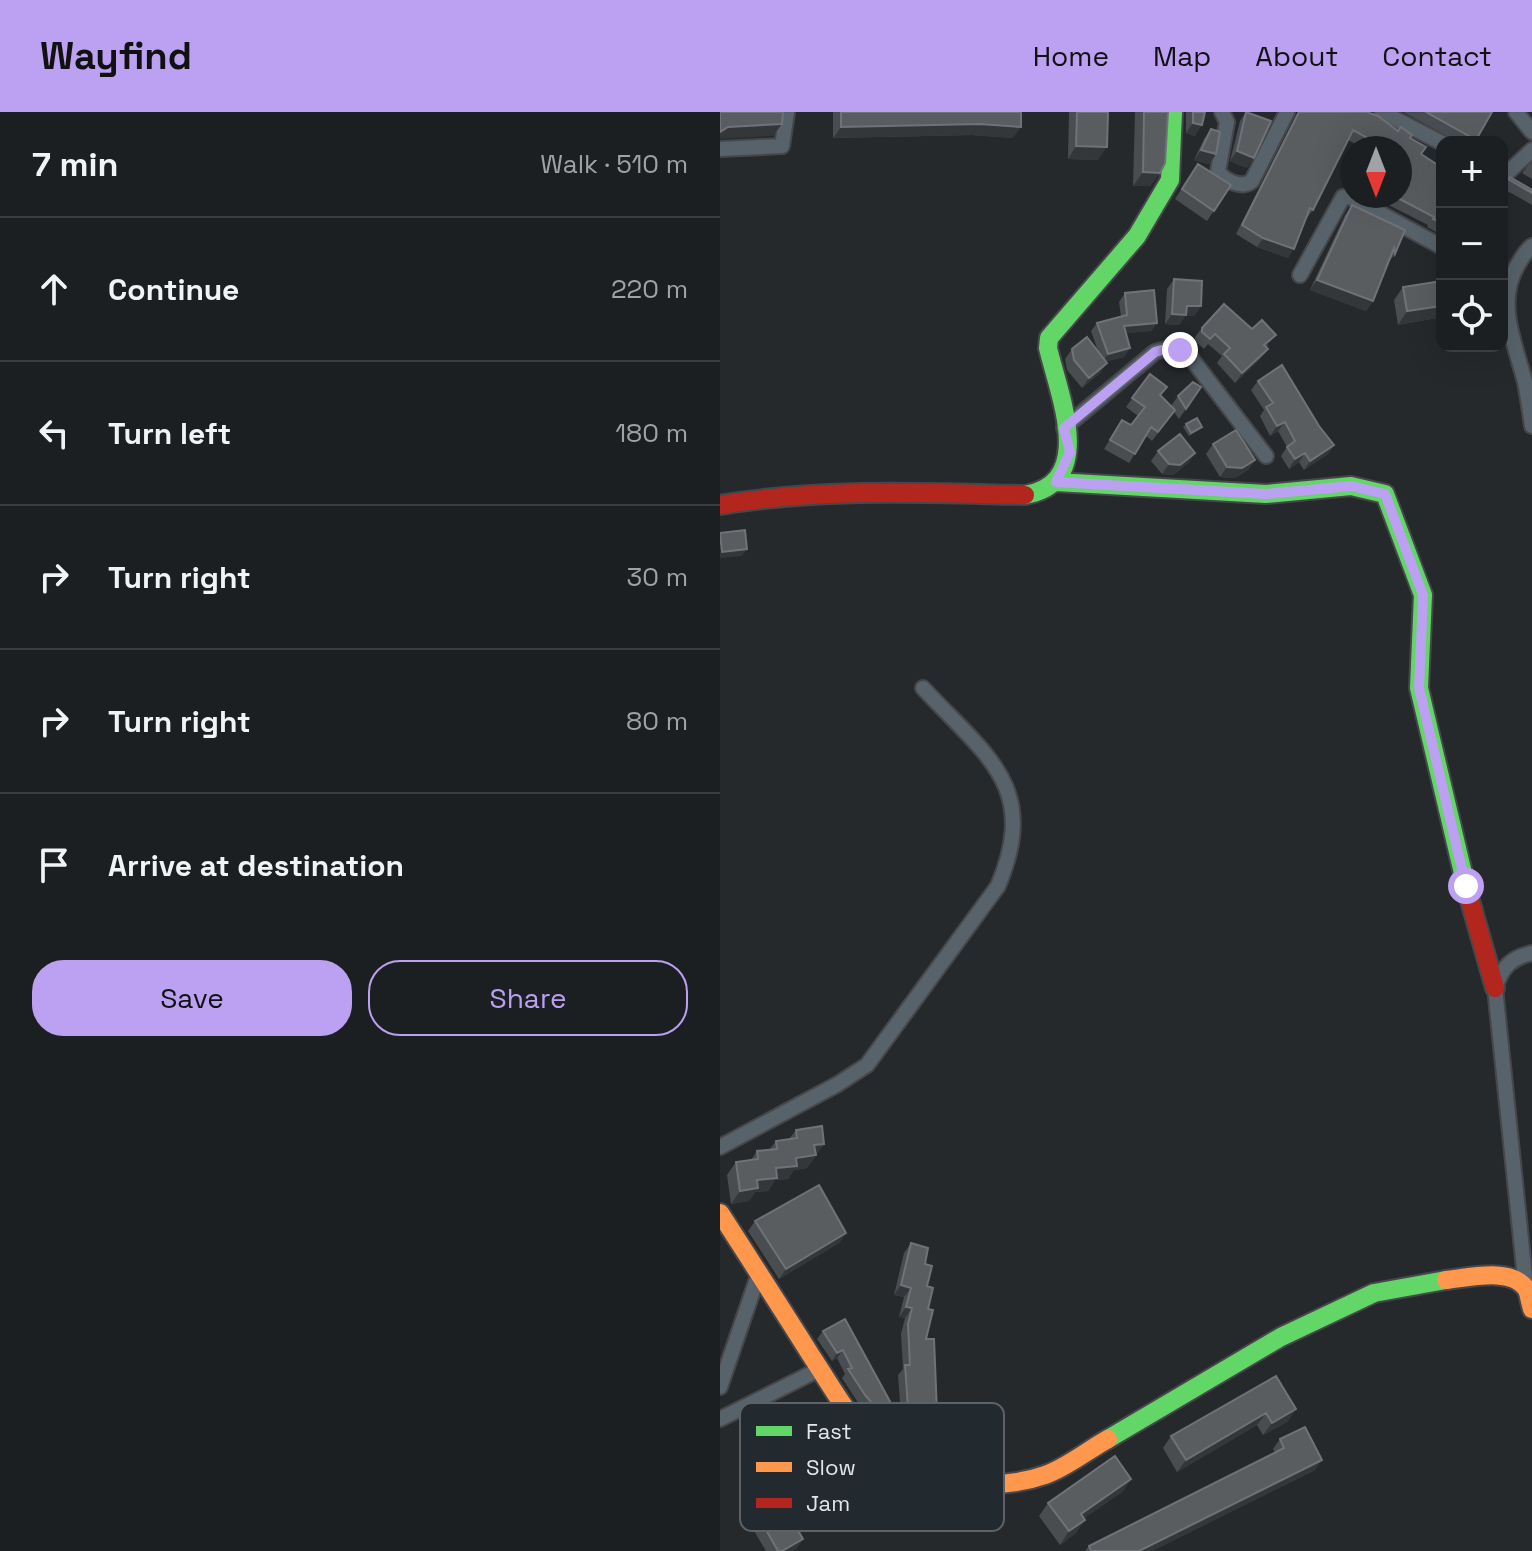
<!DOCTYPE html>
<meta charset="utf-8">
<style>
body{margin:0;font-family:"Space Grotesk",sans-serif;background:#292c2e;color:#f1f3f6}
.controls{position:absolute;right:24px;top:24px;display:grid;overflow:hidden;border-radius:16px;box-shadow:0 8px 32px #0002}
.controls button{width:72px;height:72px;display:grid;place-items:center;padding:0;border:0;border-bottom:2px solid #3a3d3f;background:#1c1f21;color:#f1f3f6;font:40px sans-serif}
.compass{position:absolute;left:620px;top:24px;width:72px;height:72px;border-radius:50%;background:#1c1f21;box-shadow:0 8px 32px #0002;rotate:180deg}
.stop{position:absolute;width:24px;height:24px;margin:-18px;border:6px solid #bca0f2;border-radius:50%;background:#fff}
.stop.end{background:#bca0f2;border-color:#fff;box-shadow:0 2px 8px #0008}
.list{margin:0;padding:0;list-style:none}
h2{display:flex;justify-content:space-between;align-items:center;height:104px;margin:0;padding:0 32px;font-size:34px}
h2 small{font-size:26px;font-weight:400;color:#a0a2a5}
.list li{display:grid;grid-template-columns:52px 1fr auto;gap:24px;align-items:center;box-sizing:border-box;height:144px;padding:0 32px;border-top:2px solid #3a3d3f}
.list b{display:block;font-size:30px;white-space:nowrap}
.list em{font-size:26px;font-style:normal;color:#a0a2a5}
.actions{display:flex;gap:16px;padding:24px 32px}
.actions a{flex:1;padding:18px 0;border:2px solid #bca0f2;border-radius:32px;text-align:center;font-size:28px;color:#bca0f2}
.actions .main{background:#bca0f2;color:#111}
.icon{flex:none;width:44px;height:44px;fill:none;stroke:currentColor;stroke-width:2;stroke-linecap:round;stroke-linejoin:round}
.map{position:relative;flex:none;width:812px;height:1439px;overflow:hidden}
header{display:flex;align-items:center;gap:48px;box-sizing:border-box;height:112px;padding:0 40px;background:#bca0f2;color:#111}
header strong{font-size:38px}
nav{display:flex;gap:44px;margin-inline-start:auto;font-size:28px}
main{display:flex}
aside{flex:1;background:#1c1f21}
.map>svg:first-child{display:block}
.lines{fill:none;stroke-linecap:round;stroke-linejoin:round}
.street-casing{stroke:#45474a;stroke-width:18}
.fast-casing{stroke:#45474a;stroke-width:22}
.slow-casing{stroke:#45474a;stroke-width:22}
.jam-casing{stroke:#45474a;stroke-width:22}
.street{stroke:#57626a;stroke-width:14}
.fast{stroke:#63d668;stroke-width:18}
.slow{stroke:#ff974d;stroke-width:18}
.jam{stroke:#b3261e;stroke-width:18}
.wall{fill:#494d50}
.shaded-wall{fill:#34373a}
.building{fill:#5a5d60;stroke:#6f7276;stroke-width:2}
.route{stroke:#bca0f2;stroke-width:10}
.key{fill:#232a2f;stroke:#5c6267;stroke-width:2}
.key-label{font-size:22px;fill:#e1e6ea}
</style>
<header>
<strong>Wayfind</strong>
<nav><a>Home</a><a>Map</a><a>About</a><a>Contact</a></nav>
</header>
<main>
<aside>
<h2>7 min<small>Walk · 510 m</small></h2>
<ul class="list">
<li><svg class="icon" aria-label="ahead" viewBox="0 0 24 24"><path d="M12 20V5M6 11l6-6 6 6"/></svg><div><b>Continue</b></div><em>220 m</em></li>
<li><svg class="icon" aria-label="left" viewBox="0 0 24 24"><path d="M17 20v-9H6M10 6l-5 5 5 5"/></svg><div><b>Turn left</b></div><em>180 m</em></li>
<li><svg class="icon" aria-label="right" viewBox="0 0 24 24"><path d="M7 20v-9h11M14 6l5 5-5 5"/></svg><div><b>Turn right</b></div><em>30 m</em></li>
<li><svg class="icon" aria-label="right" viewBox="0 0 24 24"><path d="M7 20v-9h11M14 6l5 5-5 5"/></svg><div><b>Turn right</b></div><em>80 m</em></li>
<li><svg class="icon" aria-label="arrive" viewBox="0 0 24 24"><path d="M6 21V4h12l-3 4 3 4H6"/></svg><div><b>Arrive at destination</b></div></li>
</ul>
<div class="actions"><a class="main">Save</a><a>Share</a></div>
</aside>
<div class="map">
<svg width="812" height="1439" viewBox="0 0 812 1439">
<rect width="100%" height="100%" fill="#26292c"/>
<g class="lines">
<defs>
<path id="street" d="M502,0L507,10L498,59C504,69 522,77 532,69L567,0
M662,0L722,31
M796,0L812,20
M0,37L62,34L67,0
M785,63L812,38
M812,134C805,139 802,146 797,154C776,191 795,232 805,270C808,285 810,300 812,314
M580,163L623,85H630L722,135
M344,316L435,240C451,235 458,236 471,246L546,344
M0,1035L118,972L147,953L278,774C320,674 266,644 203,576
M806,1176L775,876C782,855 791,846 812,841
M0,1275L38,1164
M0,1307L100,1257"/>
<path id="fast" d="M336,370L546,382L631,374L665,382L703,483L699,576L747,778
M305,383C377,371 339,283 328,236L329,226L417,124L450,68L453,0
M388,1327L561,1225L654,1181L726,1168"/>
<path id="slow" d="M0,1101C31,1149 62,1197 92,1245C112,1275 130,1309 157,1333C200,1370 271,1382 325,1363C346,1356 368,1338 388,1327
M726,1168C747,1166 793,1154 807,1178C809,1183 810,1191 812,1197"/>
<path id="jam" d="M0,393C101,376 202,381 305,383
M747,778L775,876"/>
</defs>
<use href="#street" class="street-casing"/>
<use href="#fast" class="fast-casing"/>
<use href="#slow" class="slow-casing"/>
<use href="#jam" class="jam-casing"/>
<use href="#street" class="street"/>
<use href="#fast" class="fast"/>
<use href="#slow" class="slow"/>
<use href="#jam" class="jam"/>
</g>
<path class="wall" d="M113,0H301L293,26L252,23L113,26Z
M349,0H388L378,48L348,47Z
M415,0H448L440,61L430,74H413Z
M466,0H485L475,24L466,21Z
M526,0L527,56L510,49L520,9Z
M578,0H647L690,26L701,42L719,53L722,50V123L707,115L708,113L651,84H680V36H643L628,28L593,98L587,106H586L568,146L537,135L516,122Z
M683,0H772L754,30H738Z
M491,17L496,42L489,52L474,48L484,27Z
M812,49V67L802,61Z
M478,52L511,73L487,109L455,87Z
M790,65L812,78V93L782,76Z
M632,93L685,118L675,142L668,151L653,189L646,199L590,178L625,103Z
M454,167L481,194L474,204H465L459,213L445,212L447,177Z
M722,169V205L678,213L674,188L683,175Z
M405,181L437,211L431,219L406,221L410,236L404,245L386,249L387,251L380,261L362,276L347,258L345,247L352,237L378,239L371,219L377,211L401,204L399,190Z
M482,216L549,233L546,235L541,246L515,271L497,251L502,244L488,232L484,237L475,229V225Z
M430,262L441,284L451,294L458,284L481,275L459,307L454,300L432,329L426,324L409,351L384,337L402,308L411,313L418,304L406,295Z
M538,269L599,314L614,333L608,342L584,358L579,350L569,357L561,344L567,335L558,319L550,324L540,304L544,298L531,278Z
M466,312L482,315L479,318L469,324L463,315Z
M493,332L535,348L528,358L515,366L500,365L486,342Z
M438,339L475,341L468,351L453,363L442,362L431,349Z
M76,1018L104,1032L87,1056L74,1058L68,1067L55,1068L48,1079L35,1080L29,1089L11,1092L7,1063L16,1050L31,1048L37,1039L49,1038L56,1029L69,1027Z
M35,1109L126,1121L119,1131L59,1167L28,1119Z
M191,1131L205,1152L207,1174L208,1197L206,1227L211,1335L189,1336L183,1332L178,1263L183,1257L181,1222L185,1206L179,1205L184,1185L174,1183L184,1141Z
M125,1207L173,1295L167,1303L155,1310L139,1292L122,1266L125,1262L117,1246L112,1249L97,1227L103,1219Z
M556,1264L576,1297L567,1310L543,1323L537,1313L457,1360L443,1336L451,1324Z
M560,1327L595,1358L432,1439H365L369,1434L555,1341L553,1337Z
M411,1367L402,1380L364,1406L356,1421L340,1433L319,1404L328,1391Z
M37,1402L83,1427L76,1437L73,1439H46L30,1412Z"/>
<path class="shaded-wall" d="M473,11L482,13L475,24L466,21Z
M62,12L53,24L0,27V20L8,15Z
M260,12L301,15L293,26L252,23L113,26L121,15Z
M356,34L387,35L378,48L348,47Z
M481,38L496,42L489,52L474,48Z
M517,39L534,46L527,56L510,49Z
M423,60L440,61L430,74H413Z
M543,126L574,137L568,146L537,135Z
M597,168L653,189L646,199L590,178Z
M467,194H481L474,204H465L459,213L445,212L452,202Z
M722,194V205L678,213L687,199Z
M437,211L431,219L398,222L404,214Z
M410,236L404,245L382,251L388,242Z
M548,237L541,246L515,271L522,261Z
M387,251L380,261L362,276L369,266Z
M565,310L558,319L550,324L557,314Z
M614,333L608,342L584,358L590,349Z
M475,341L468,351L453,363L442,362L449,352Z
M585,341L579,350L569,357L575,347Z
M535,348L528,358L515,366L500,365L507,355Z
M27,437L22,444L0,446V442L2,440Z
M104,1032L87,1056L74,1058L68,1067L55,1068L48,1079L35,1080L29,1089L11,1092L20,1079L76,1046L94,1033Z
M126,1121L119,1131L59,1167L66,1157Z
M181,1173L191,1176L184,1185L174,1183Z
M186,1195L192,1196L185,1206L179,1205Z
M123,1238L117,1246L112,1249L117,1241Z
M173,1295L167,1303L155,1310L161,1302Z
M576,1297L567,1310L543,1323L552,1311Z
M546,1301L537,1313L457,1360L466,1348Z
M218,1325L211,1335L189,1336L195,1326Z
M602,1348L595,1358L432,1439H419Z
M411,1367L402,1380L352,1415L361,1402Z
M365,1408L356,1421L340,1433L349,1419Z
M83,1427L76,1437L73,1439H62Z"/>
<path class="building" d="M0,0H63L62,12L8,15L0,20Z
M121,0H301V15L260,12L121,15Z
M357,0H388L387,35L356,34Z
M424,0H448L445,51L440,61L423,60Z
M473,0H485L482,13L473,11Z
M526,0L551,9L534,46L517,39Z
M579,0H647L658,4L678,19L681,15L692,23L690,26L706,35L701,42L721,55L722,52V111L713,107L714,105L674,84H680V36H652L655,30L633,18L593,98L590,96L574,137L543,126L522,113Z
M706,0H772L756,28Z
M491,17L500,20L496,42L481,38Z
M478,52L511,73L494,99L462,77Z
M790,65L812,78V81L788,67Z
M632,93L685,118L675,142L674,136L653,189L597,168Z
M782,112L787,113L782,128Z
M454,167L482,169L481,194H467L466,203L452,202Z
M722,169V194L687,199L683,175Z
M434,178L437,211L404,214L410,236L388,242L377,211L407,203L405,181Z
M504,192L532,217L542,208L556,223L544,233L548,237L522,261L504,242L510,236L495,222L490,227L482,220V216Z
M367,225L387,251L369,266L354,248L352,237Z
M562,253L599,314L614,333L590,349L585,341L575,347L567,335L575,329L565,310L557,314L546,295L553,291L538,269Z
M430,262L447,275L440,283L455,298L438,320L431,315L415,342L390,328L402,308L411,313L425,295L412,286Z
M473,270L481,275L466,297L458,284Z
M477,306L482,315L471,321L466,312Z
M516,318L535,348L522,356L507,355L493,332Z
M460,322L475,341L460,353L449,352L438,339Z
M25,418L27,437L2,440L0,421Z
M102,1014L104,1032L94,1033L96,1043L76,1046L77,1054L56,1056L57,1066L37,1068L38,1076L20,1079L16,1050L38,1047L37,1039L57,1037L56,1029L77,1026L76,1018Z
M99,1073L126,1121L66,1157L35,1109Z
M191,1131L208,1136L205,1152L212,1154L207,1174L213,1176L208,1197L213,1198L206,1227H214L218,1325L195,1326L190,1323L185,1253H190L188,1212L192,1196L186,1195L191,1176L181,1173Z
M125,1207L173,1295L161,1302L145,1283L128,1257L132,1256L123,1238L117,1241L103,1219Z
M556,1264L576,1297L552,1311L546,1301L466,1348L451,1324Z
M585,1315L602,1348L419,1439H371L369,1434L564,1336L560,1327Z
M395,1344L411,1367L361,1402L365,1408L349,1419L328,1391Z
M60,1388L83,1427L62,1439H58L37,1402Z"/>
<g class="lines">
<path class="route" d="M460,238L449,236L435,240L344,316L350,340L336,370L546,382L631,374L665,382L703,483L699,576L746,774"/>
</g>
<rect x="20" y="1291" width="264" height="128" rx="12" class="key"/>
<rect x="36" y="1314" width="36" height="10" fill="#63d668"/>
<rect x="36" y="1350" width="36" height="10" fill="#ff974d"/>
<rect x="36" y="1386" width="36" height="10" fill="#b3261e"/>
<g class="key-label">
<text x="86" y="1327">Fast</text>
<text x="86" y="1363">Slow</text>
<text x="86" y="1399">Jam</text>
</g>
</svg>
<div class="controls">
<button>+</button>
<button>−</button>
<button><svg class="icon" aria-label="locate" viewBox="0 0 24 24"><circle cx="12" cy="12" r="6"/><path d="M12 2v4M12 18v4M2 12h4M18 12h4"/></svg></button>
</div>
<svg class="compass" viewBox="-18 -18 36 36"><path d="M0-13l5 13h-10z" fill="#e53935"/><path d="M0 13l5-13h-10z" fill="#a0a2a5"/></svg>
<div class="stop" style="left:746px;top:774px"></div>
<div class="stop end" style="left:460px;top:238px"></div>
</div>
</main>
